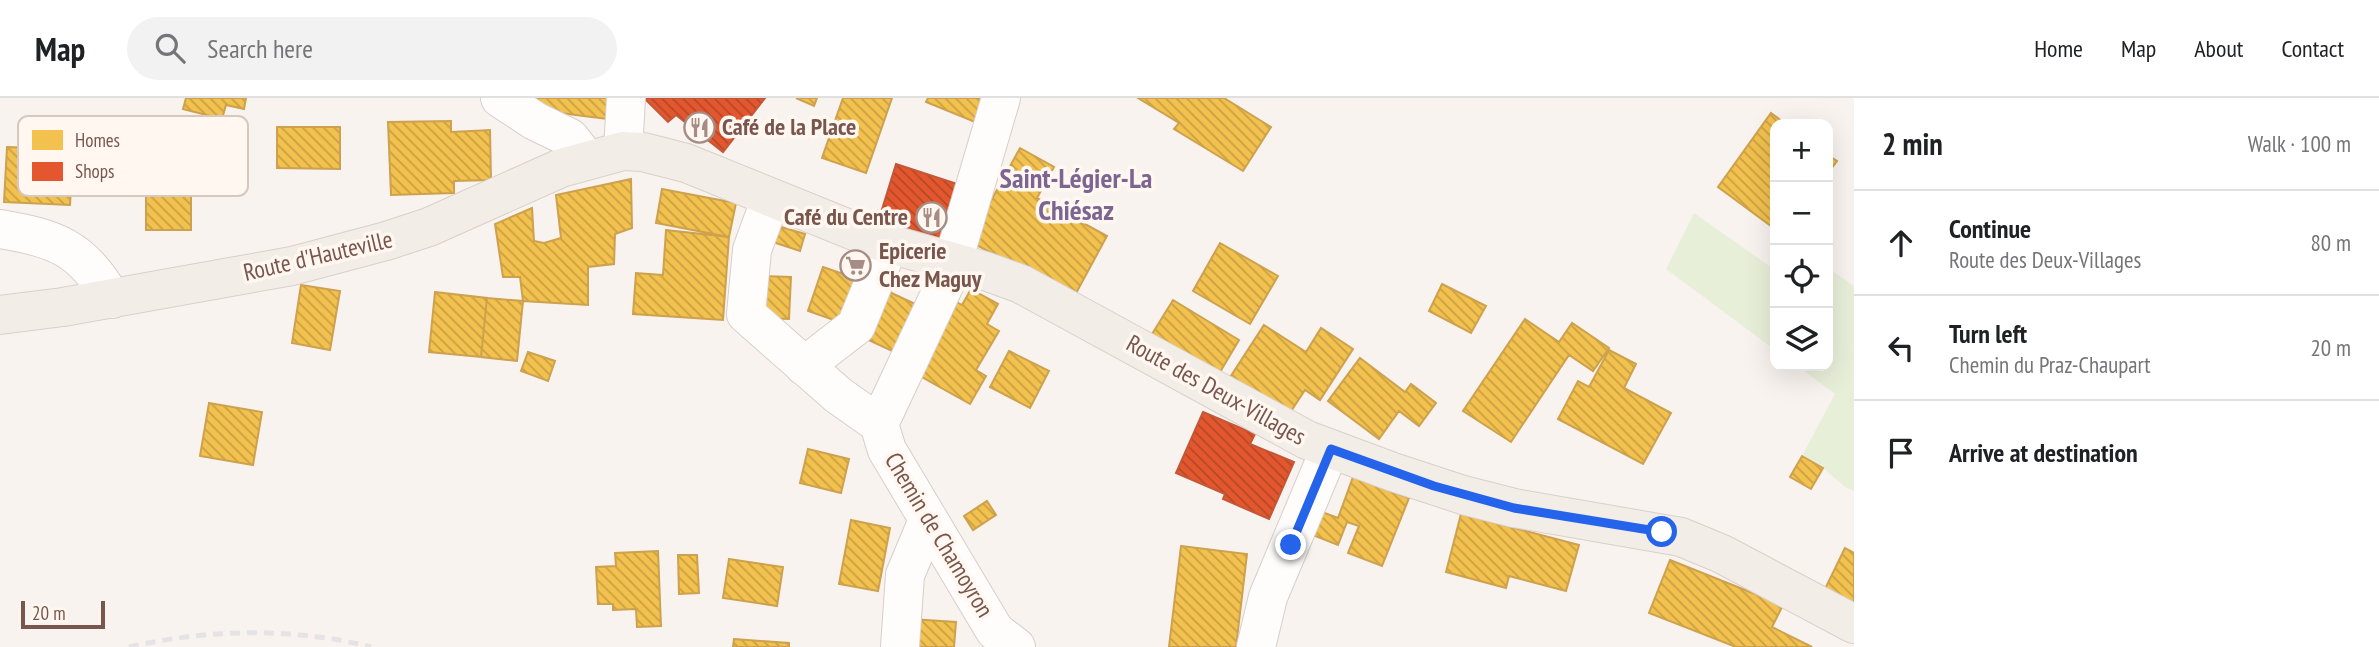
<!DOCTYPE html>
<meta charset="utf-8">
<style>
body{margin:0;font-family:"PT Sans Narrow",sans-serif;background:#f2f2f2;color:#202124}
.controls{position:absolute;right:21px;top:21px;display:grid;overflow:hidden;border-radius:14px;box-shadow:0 7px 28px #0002}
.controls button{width:63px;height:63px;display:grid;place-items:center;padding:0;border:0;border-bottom:2px solid #e0e0e0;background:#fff;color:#202124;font:35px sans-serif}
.scale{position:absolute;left:21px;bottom:18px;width:84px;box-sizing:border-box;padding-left:7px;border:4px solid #78564d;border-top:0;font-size:19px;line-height:24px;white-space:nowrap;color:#78564d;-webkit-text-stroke:5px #fff7f0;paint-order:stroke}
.stop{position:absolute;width:21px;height:21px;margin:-16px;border:5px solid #2563eb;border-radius:50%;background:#fff}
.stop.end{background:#2563eb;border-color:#fff;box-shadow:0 2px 7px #0008}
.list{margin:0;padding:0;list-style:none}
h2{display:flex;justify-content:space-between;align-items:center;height:91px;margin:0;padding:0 28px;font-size:30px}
h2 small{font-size:23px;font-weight:400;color:#757577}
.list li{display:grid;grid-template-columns:46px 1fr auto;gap:21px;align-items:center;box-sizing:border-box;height:105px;padding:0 28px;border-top:2px solid #e0e0e0}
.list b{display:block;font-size:26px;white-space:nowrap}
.list p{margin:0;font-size:23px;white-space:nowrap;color:#757577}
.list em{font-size:23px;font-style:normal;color:#757577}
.icon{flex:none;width:38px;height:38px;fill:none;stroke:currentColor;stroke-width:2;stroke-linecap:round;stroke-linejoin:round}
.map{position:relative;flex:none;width:1854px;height:549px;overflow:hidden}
header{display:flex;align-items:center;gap:42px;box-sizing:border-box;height:98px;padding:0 35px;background:#fff;border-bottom:2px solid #e0e0e0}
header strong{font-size:33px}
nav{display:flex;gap:38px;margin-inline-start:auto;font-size:24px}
.search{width:490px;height:63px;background:#f2f2f2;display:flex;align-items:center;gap:18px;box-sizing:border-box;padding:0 24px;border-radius:38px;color:#757577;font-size:26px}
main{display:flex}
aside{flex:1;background:#fff}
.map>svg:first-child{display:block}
.green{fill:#e8efd9}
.homes{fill:url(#homes-back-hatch);stroke:#cda14e;stroke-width:2}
.shops{fill:url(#shops-back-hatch);stroke:#c45737;stroke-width:2}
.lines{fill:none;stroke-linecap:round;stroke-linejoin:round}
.minor-casing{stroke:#d7ceca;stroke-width:40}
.major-casing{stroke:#dacfcb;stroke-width:40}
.minor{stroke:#fefdfc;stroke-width:38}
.major{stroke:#f3ede7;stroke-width:38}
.rail{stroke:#e5e3e6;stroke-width:5;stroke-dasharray:10 7;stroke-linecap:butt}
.route{stroke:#2563eb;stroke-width:9}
.labels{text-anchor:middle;stroke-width:7;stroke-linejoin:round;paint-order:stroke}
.poi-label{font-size:24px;font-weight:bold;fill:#78564d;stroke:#fff7f0;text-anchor:start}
.street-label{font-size:24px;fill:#78564d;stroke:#fff7f0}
.quarter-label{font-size:28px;font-weight:bold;fill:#7c6593;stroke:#fff7f0}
.key{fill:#fff7f0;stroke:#d6c7bf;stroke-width:2}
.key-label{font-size:19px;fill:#78564d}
</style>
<header>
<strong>Map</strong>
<div class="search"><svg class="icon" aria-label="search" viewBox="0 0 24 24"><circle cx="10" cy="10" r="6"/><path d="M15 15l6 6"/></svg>Search here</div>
<nav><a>Home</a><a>Map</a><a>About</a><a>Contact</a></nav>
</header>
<main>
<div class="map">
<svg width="1854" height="549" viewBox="0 0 1854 549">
<defs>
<pattern id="homes-back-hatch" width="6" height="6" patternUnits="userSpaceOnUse" patternTransform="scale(1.75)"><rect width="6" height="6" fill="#f2c14e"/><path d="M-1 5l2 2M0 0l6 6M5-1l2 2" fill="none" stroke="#c9a043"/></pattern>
<pattern id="shops-back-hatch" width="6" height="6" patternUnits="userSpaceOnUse" patternTransform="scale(1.75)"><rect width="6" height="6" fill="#e4572e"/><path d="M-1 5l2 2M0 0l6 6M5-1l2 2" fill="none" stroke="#b44828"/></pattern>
</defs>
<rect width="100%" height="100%" fill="#f8f3ee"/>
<path class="green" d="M1694,115L1775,172V252L1666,171Z
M1831,172L1854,188V393L1845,389L1823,370L1802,358L1835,296L1797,268H1828V173Z"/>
<path class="homes" d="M186,0H246L244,11L226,7L222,21L183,11Z
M531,0H618L615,22L552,14Z
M796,0H817L814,8Z
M843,0H892L866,75L822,60Z
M928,0H986L975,24L926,4Z
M1138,0H1224L1271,29L1243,73L1174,31L1179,25Z
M1771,15L1786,26H1775V131L1718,89Z
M451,23V34L490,32L491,82L454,83V95L391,97L388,24Z
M277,29H340V71L277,70Z
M7,49L35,50V56L73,58L70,107L4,104Z
M1020,50L1054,69L1037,100L1107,138L1074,199L969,143Z
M1828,57L1837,63L1828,75Z
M631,81L632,130L615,136L614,166L588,169V207L523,203L520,179H503L495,126L532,110L534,143L544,145L561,140L556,97Z
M662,91L736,105L729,139L656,125Z
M146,93H191V132H146Z
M778,128L805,136L800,153L773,144Z
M666,132L729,139L723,222L633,216L636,175L663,177Z
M1220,145L1278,178L1250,226L1193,193Z
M823,169L864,183L848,227L808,213Z
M759,178L791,179L789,221L758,220Z
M1442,186L1486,208L1471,235L1429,213Z
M301,187L340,193L330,252L292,245Z
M971,191L998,206L987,226L999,233L976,272L986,278L970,306L913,274L953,202L962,207Z
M885,192L926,211L903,258L862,239Z
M435,194L487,200L481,259L429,254Z
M487,200L523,203L517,263L481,259Z
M1173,202L1239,242L1216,281L1149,241Z
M1525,221L1559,244L1572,225L1609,250L1593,273L1569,257L1511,344L1463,313Z
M1264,227L1306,254L1321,230L1353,251L1320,302L1305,292L1286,321L1227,284Z
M1609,252L1636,266L1624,290L1671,315L1643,366L1558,321L1578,283L1589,289Z
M1009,253L1049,273L1030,310L990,289Z
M528,254L555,263L548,283L521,273Z
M1360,260L1405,294L1411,286L1436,305L1419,328L1399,313L1379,341L1328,303Z
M209,305L262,314L253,367L200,358Z
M808,351L849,361L841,395L800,385Z
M1802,358L1823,370L1811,391L1790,379Z
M1353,379L1409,400L1382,468L1348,455L1359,428L1347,424L1338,447L1305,434L1314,411L1338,420Z
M987,403L996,417L973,432L964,418Z
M1461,416L1579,447L1566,493L1509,478L1506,490L1446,474Z
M851,422L890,430L878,493L839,486Z
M1181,448L1247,456L1236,549H1169Z
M1845,450L1854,455V513L1822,497Z
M658,453L661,528L637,529L636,511L613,512V506H598L596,469L616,468L615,455Z
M678,457H697L699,495L679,496Z
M729,461L783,469L777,508L723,500Z
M1670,462L1783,507L1772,529L1812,549H1736L1649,515Z
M910,521L956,524L954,549H908Z
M734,541L789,545V549H733Z"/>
<path class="shops" d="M644,0H765L723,54L676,17L668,24Z
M896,66L969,90L951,144L879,121Z
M1203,314L1255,336L1250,346L1294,364L1269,421L1223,401L1225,396L1176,375Z"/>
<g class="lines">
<defs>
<path id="minor" d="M500,0L535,23L570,40L587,62
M1001,0L949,177L879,326L887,352L995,533L1016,549
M623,53L626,0
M771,100L752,152L746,216L838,297L879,326
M0,131C57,141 81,149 112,201
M804,268L856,228L889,147
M900,549L905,477L928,422
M1256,549L1268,499L1330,351"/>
<path id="major" d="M0,217L63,209L292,168L386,143L429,129L561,70L623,53L643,54L686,65L879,143L985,173L1021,186L1307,342L1393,374L1463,397L1514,410L1681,439L1722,456L1854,526"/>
</defs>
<use href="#minor" class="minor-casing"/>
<use href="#major" class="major-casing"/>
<use href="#minor" class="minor"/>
<use href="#major" class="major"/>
<path class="rail" d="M129,549C208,531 293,529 371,549"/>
</g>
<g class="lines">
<path class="route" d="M1291,447L1331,351L1434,388L1514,410L1662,434"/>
</g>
<defs>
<symbol id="restaurant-ring" viewBox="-11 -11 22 22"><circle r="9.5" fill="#fff7f0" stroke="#a58d85" stroke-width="1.5"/><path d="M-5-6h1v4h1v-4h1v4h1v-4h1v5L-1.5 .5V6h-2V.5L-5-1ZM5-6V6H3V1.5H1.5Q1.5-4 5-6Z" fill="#a58d85"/></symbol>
<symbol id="supermarket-ring" viewBox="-11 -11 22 22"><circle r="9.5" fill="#fff7f0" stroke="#a58d85" stroke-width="1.5"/><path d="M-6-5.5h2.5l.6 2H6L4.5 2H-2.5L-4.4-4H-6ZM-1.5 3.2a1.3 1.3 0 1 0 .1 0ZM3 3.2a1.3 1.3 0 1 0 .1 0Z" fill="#a58d85"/></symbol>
</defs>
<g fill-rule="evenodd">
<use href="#restaurant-ring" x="682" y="12" width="35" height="35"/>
<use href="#restaurant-ring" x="914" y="102" width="35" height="35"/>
<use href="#supermarket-ring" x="838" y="150" width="35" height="35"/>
</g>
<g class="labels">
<g class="poi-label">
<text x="722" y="37">Café de la Place</text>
<text x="908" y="127" text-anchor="end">Café du Centre</text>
<text x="879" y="161">Epicerie<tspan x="879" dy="28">Chez Maguy</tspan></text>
</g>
<g class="street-label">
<text transform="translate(318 158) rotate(-13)" y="8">Route d'Hauteville</text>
<text transform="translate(1216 292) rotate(29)" y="8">Route des Deux-Villages</text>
<text transform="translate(939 437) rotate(59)" y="8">Chemin de Chamoyron</text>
</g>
<g class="quarter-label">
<text x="1076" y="90">Saint-Légier-La<tspan x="1076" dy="32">Chiésaz</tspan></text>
</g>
</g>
<rect x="18" y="18" width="230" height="80" rx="10" class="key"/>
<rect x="32" y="32" width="31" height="20" fill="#f2c14e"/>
<rect x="32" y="64" width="31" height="19" fill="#e4572e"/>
<g class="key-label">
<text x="75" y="49">Homes</text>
<text x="75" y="80">Shops</text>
</g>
</svg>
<div class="controls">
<button>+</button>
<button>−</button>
<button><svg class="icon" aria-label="locate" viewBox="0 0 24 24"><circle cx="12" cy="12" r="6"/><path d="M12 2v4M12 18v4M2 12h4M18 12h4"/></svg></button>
<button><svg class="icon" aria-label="layers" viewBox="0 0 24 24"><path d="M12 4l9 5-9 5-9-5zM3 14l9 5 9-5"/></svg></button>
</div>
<div class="scale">20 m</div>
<div class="stop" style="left:1662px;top:434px"></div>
<div class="stop end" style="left:1291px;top:447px"></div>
</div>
<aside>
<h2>2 min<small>Walk · 100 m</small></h2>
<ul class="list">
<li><svg class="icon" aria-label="ahead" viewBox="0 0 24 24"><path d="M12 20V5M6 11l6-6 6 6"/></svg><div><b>Continue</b><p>Route des Deux-Villages</p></div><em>80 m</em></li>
<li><svg class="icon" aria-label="left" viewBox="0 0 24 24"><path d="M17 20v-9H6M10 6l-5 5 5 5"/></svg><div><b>Turn left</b><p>Chemin du Praz-Chaupart</p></div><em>20 m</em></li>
<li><svg class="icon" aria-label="arrive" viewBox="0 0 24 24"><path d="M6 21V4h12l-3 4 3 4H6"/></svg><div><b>Arrive at destination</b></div></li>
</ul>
</aside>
</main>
